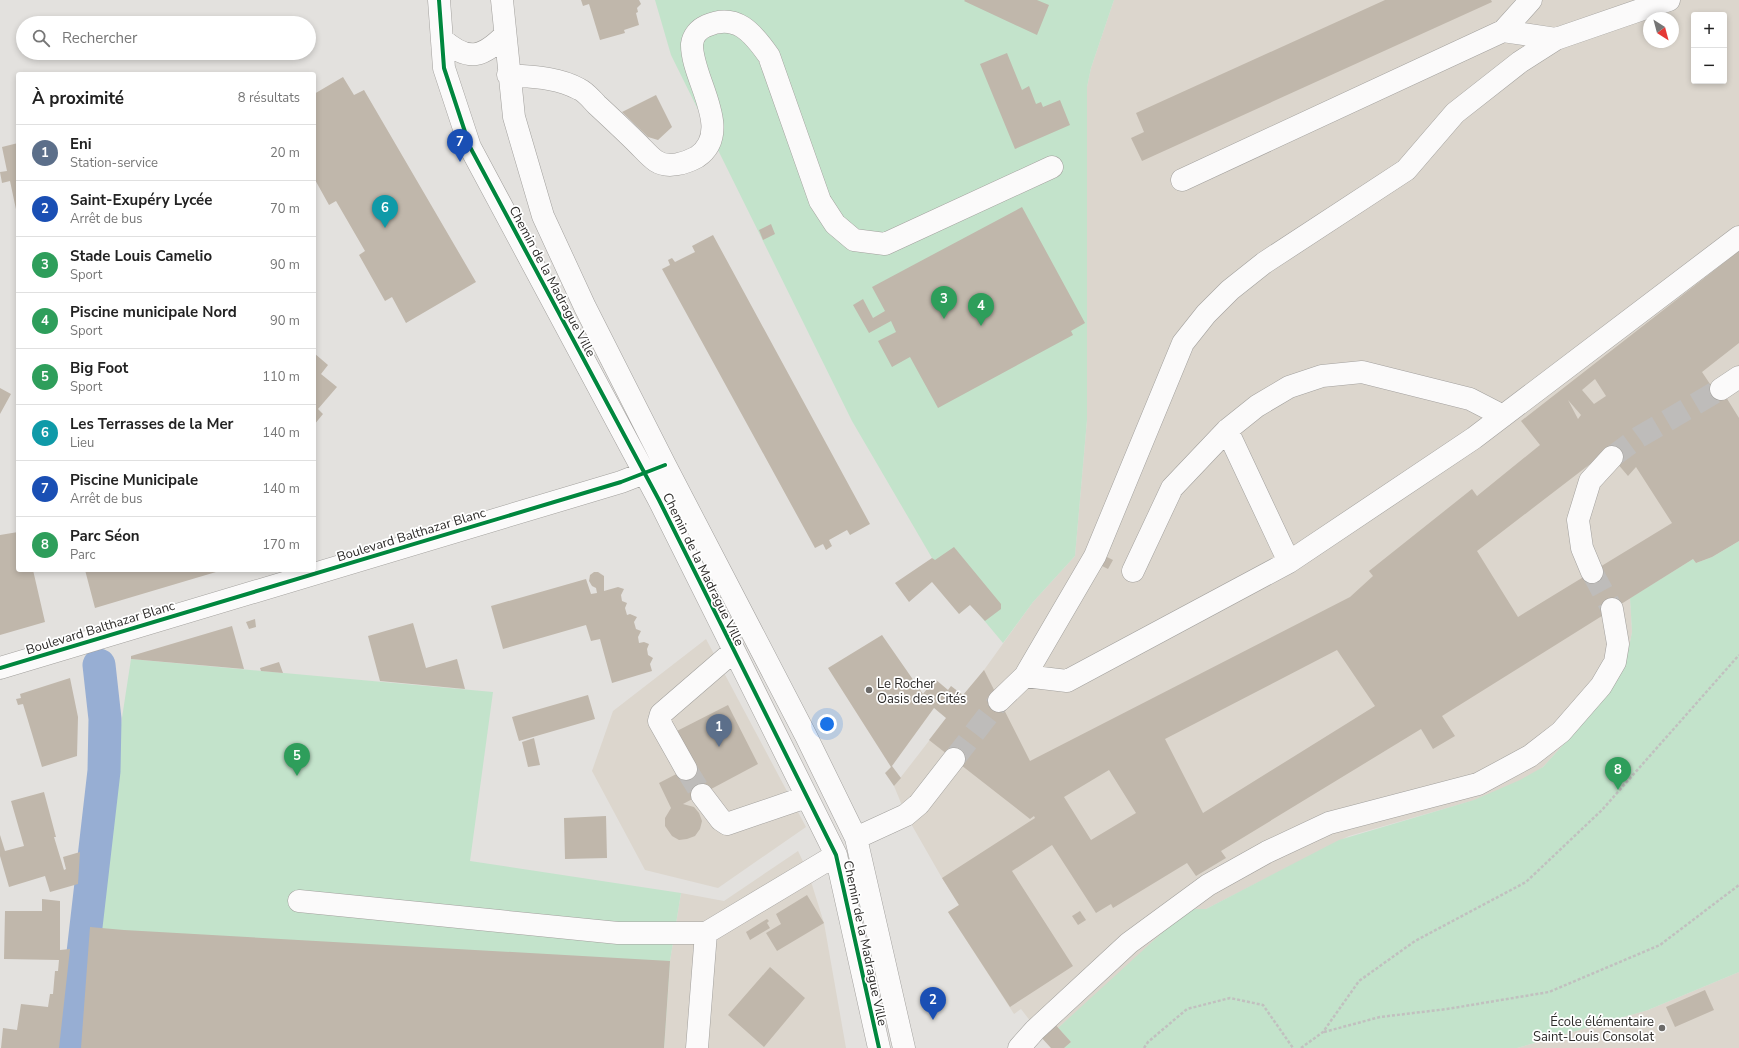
<!DOCTYPE html>
<html lang="fr">
<meta charset="utf-8">
<style>
body{margin:0;font-family:"Nunito Sans",sans-serif;background:#f2f2f2;color:#222}
.controls{position:absolute;right:12px;top:12px;display:grid;overflow:hidden;border-radius:4px;box-shadow:0 2px 6px #0003}
.controls button{width:36px;height:36px;display:grid;place-items:center;padding:0;border:0;border-bottom:1px solid #e0e0e0;background:#fff;color:#222;font:20px sans-serif}
.compass{position:absolute;left:1643px;top:12px;width:36px;height:36px;border-radius:50%;background:#fff;box-shadow:0 2px 6px #0003;rotate:144deg}
.you{position:absolute;left:827px;top:724px;width:14px;height:14px;margin:-10px;border:3px solid #fff;border-radius:50%;background:#1a73e8;box-shadow:0 0 0 6px #1a73e833}
.badge{display:grid;place-items:center;width:26px;height:26px;border-radius:50%;background:#6c6a68;color:#fff;font-size:13px;font-weight:700}
.pin{position:absolute;translate:-50% -33px;filter:drop-shadow(0 1px 2px #0008)}
.pin::after{content:'';position:absolute;top:21px;width:14px;height:12px;background:inherit;clip-path:polygon(0 0,100% 0,50% 100%)}
.list{margin:0;padding:0;list-style:none}
h2{display:flex;justify-content:space-between;align-items:center;height:52px;margin:0;padding:0 16px;font-size:17px}
h2 small{font-size:13px;font-weight:400;color:#767676}
.list li{display:grid;grid-template-columns:26px 1fr auto;gap:12px;align-items:center;box-sizing:border-box;height:56px;padding:0 16px;border-top:1px solid #e0e0e0}
.list b{display:block;font-size:15px;white-space:nowrap}
.list p{margin:0;font-size:13px;white-space:nowrap;color:#767676}
.list em{font-size:13px;font-style:normal;color:#767676}
.icon{flex:none;width:22px;height:22px;fill:none;stroke:currentColor;stroke-width:2;stroke-linecap:round;stroke-linejoin:round}
.map{position:relative;flex:none;width:1739px;height:1048px;overflow:hidden}
.search{position:absolute;background:#fff;box-shadow:0 2px 6px #0003;left:16px;top:16px;width:300px;height:44px;display:flex;align-items:center;gap:10px;box-sizing:border-box;padding:0 14px;border-radius:22px;color:#767676;font-size:15px}
.panel{position:absolute;background:#fff;box-shadow:0 2px 6px #0003;left:16px;top:72px;width:300px;height:500px;border-radius:4px}
.map>svg:first-child{display:block}
.built{fill:#dcd6cd;fill-rule:evenodd}
.green{fill:#c3e3cb}
.lines{fill:none;stroke-linecap:round;stroke-linejoin:round}
.canal{stroke:#97aed3;stroke-width:33}
.building{fill:#c0b7ab;fill-rule:evenodd}
.minor-tunnel{stroke:#bebcba;stroke-width:22;stroke-dasharray:22 11;stroke-linecap:butt}
.minor-casing{stroke:#a2a09d;stroke-width:23}
.path{stroke:#c1c0bf;stroke-width:2.5;stroke-dasharray:3 2;stroke-linecap:butt}
.minor{stroke:#fbfafa;stroke-width:22}
.cycleway-casing{stroke:#fff;stroke-width:6}
.cycleway{stroke:#00873e;stroke-width:4}
.poi-dot{fill:#6c6a68;stroke:#fff;stroke-width:1.5}
.labels{text-anchor:middle;stroke-width:3.5;stroke-linejoin:round;paint-order:stroke}
.street-label{font-size:13px;fill:#2c2a28;stroke:#fff}
.poi-label{font-size:13px;fill:#2c2a28;stroke:#fff;text-anchor:start}
</style>
<div class="map">
<svg width="1739" height="1048" viewBox="0 0 1739 1048">
<rect width="100%" height="100%" fill="#e3e1de"/>
<path class="built" d="M1114,0H1739V541L1712,557L1696,563L1693,559L1630,598L1632,632L1628,652L1572,735L1543,767L1524,780L1475,800L1349,836L1206,909H1193L1058,1028L1071,1042L1064,1048H1051L1021,1009L1014,1014L948,912L959,905L942,878L906,815L894,786L984,670L1033,602L1075,556L1087,420V87L1091,68ZM1694,15H1724V81H1694ZM1649,18H1673V42H1649Z
M706,639L806,827L718,888L645,870L592,771L613,711Z
M798,851L808,872L824,923L846,1048H664L670,961L681,893L724,901Z
M1739,972V1048H1517L1648,1010Z"/>
<path class="green" d="M655,0H1114L1091,68L1087,87V420L1075,556L1033,602L1003,643L932,558L852,421L671,55Z
M1739,541V972L1648,1010L1517,1048H1064L1071,1042L1058,1028L1164,931L1193,909H1206L1339,840L1474,800L1520,780L1543,767L1572,735L1628,652L1632,632L1630,598L1693,559L1696,563L1712,557Z
M131,659L493,692L470,861L681,893L670,961L664,1048H81L90,927Z"/>
<g class="lines">
<path class="canal" d="M72,1048L104,771L105,719L99,665"/>
</g>
<path class="building" d="M581,0H639L641,4L637,8L638,12L636,13L639,25L624,30L625,33L600,40L589,4L583,6Z
M965,0H1037L1049,5L1037,35L964,1Z
M1385,0H1491L1492,2L1142,161L1131,138L1144,132L1136,113Z
M1007,53L1022,90L1029,86L1036,104L1041,102L1043,107L1060,100L1070,125L1015,149L980,64Z
M343,77L354,95L364,90L476,282L406,323L392,297L385,301L359,255L365,251L336,201L329,205L314,178V94Z
M656,95L672,127L658,140L648,137L622,112Z
M18,143V213L17,214L10,181L2,183L0,172L7,171L2,147Z
M1022,207L1085,323L1071,331L1073,335L938,408L910,357L892,367L878,341L896,332L891,321L869,333L853,305L863,299L873,318L885,311L872,287Z
M771,224L775,234L763,240L759,230Z
M713,235L870,524L850,535L847,530L829,540L832,546L826,550L823,544L815,548L662,269L670,265L668,260L672,258L675,262L695,252L692,246Z
M1739,251V343L1702,372L1710,384L1716,381L1739,418V541L1712,557L1696,563L1693,559L1442,716L1455,736L1433,749L1421,729L1221,851L1226,858L1196,876L1187,863L1113,908L1111,904L1096,913L1052,845L1012,871L1073,966L1010,1007L948,912L959,905L942,878L1035,818L1034,816L1030,819L929,740L946,718L934,708L892,766L901,778L894,786L885,773L891,767L828,668L882,635L923,694L935,679L948,690L951,686L963,695L984,670L1030,761L1350,597L1373,576L1369,571L1472,489L1477,496L1540,445L1521,421ZM1595,379L1606,396L1594,404L1582,390ZM1568,400L1581,415L1578,419ZM1605,449L1628,476L1636,467L1672,523L1518,617L1477,551L1598,458ZM1337,650L1375,706L1203,813L1165,739ZM1109,770L1136,813L1091,840L1064,797Z
M314,353L328,365L321,374L337,387L318,409L323,414L314,425Z
M0,388L11,394L0,414Z
M18,532V570H33L45,622L0,635V535Z
M954,547L1001,604V609L985,621L970,605L959,614L932,582L909,602L895,583L932,558L935,560Z
M1105,556L1113,560L1108,569L1100,565Z
M85,570H216V572L95,608Z
M594,572H598L604,576V591L618,587L624,589L621,595L622,601L627,603L625,608L627,615L630,614L637,617L634,622L636,629L641,631L638,637L639,643L644,642L649,644L647,649L648,655L653,658L650,664L652,671L612,683L600,639L591,641L586,625L503,649L491,606L586,579L591,594L597,593L596,588L592,586L589,581L590,575Z
M255,619L256,627L249,629L246,622Z
M413,623L426,668L457,659L465,689L380,681L368,636Z
M232,626L244,669L131,659V656Z
M279,662L283,673L261,671L260,668Z
M70,678L78,717L77,756L42,767L23,704L18,705L16,699L21,698L20,694Z
M588,695L595,719L519,741L512,717Z
M728,705L758,764L683,804L694,807L699,813L702,821L700,829L695,836L687,839L679,840L672,836L665,826V818L671,808L659,783L686,769L673,733Z
M534,738L540,765L528,767L522,742Z
M44,792L56,837H54L64,870L66,869L63,857L80,852L78,884L50,892L45,876L9,887L0,856V835L5,851L24,846L11,801Z
M606,816L607,858L565,859L564,818Z
M807,895L824,923L777,951L766,933L781,924L776,914Z
M42,899L60,901V950L70,949L59,1048H1L3,1028L17,1030L21,1004L48,1007L50,994H53L55,971H58L59,960L4,959L5,911H42Z
M1080,911L1086,920L1078,925L1072,916Z
M767,919L769,921L767,923L770,928L750,940L746,932Z
M90,927L124,930L670,961L664,1048H81Z
M770,967L805,998L764,1047L728,1015Z
M1705,990L1714,1010L1675,1027L1666,1007Z
M1053,1022L1071,1042L1064,1048H1051L1039,1035Z"/>
<g class="lines">
<path class="minor-tunnel" d="M1612,457L1639,437L1721,389
M1592,572L1612,609
M954,759L999,701
M686,769L702,795"/>
<defs>
<path id="minor" d="M439,0L444,68L470,147L659,500L836,855L879,1048
M502,0L514,117L543,216L585,307L665,465L806,736L856,838L904,1048
M1503,31L1531,0
M442,39C468,62 482,58 505,35
M508,75C532,77 557,77 579,89C586,92 592,100 597,105C611,118 625,131 639,145C644,150 650,157 656,161C668,169 686,163 697,157C735,131 691,79 692,44C693,36 699,29 706,26C736,12 753,33 769,56L820,201L835,224L854,240L885,244L1052,167
M1182,180L1503,31L1556,39
M1721,389L1739,377
M1227,430L1289,562
M1133,571L1172,488L1227,430L1257,406L1289,387L1322,376L1362,372L1470,399L1503,416
M1592,572L1582,548L1578,520L1590,481L1612,457
M0,668L621,482L657,468
M1025,676L1067,681L1289,562L1474,438L1739,237
M999,701L1025,676L1095,556L1183,343L1206,314L1230,290L1264,263L1406,170L1455,113L1520,62L1556,39L1669,0
M686,769L659,721L661,714L734,651
M702,795L721,820L727,824L806,797
M856,838L906,815L919,804L954,759
M299,901L618,933H706L836,855
M697,1048L706,933
M1019,1048L1035,1030L1129,943L1208,885L1267,852L1329,823L1478,784L1530,756L1561,732L1601,686L1615,662L1618,644L1612,609"/>
</defs>
<use href="#minor" class="minor-casing"/>
<path class="path" d="M1324,1032L1380,1017L1447,1009L1549,992L1660,945L1739,885
M1144,1048L1148,1042L1187,1009L1230,998L1263,1005L1293,1048
M1301,1048L1323,1032L1359,981L1415,941L1526,882L1602,810L1739,655"/>
<use href="#minor" class="minor"/>
<defs>
<path id="cycleway" d="M439,0L444,68L470,147L659,500L836,855L879,1048
M0,668L621,482L665,465"/>
</defs>
<use href="#cycleway" class="cycleway-casing"/>
<use href="#cycleway" class="cycleway"/>
</g>
<g class="poi-dot">
<circle cx="869" cy="690" r="4"/>
<circle cx="1662" cy="1028" r="4"/>
</g>
<g class="labels">
<g class="street-label">
<text transform="translate(553 281) rotate(62)" y="5">Chemin de la Madrague Ville</text>
<text transform="translate(411 534) rotate(-17)" y="5">Boulevard Balthazar Blanc</text>
<text transform="translate(704 569) rotate(64)" y="5">Chemin de la Madrague Ville</text>
<text transform="translate(100 627) rotate(-17)" y="5">Boulevard Balthazar Blanc</text>
<text transform="translate(866 943) rotate(78)" y="5">Chemin de la Madrague Ville</text>
</g>
<g class="poi-label">
<text x="877" y="688">Le Rocher<tspan x="877" dy="15">Oasis des Cités</tspan></text>
<text x="1654" y="1026" text-anchor="end">École élémentaire<tspan x="1654" dy="15">Saint-Louis Consolat</tspan></text>
</g>
</g>
</svg>
<div class="controls">
<button>+</button>
<button>−</button>
</div>
<svg class="compass" viewBox="-18 -18 36 36"><path d="M0-13l5 13h-10z" fill="#e53935"/><path d="M0 13l5-13h-10z" fill="#767676"/></svg>
<div class="you"></div>
<div class="pin badge" style="left:719px;top:747px;background:#5c6f8a">1</div>
<div class="pin badge" style="left:933px;top:1020px;background:#1a4fb4">2</div>
<div class="pin badge" style="left:944px;top:319px;background:#2e9e5b">3</div>
<div class="pin badge" style="left:981px;top:326px;background:#2e9e5b">4</div>
<div class="pin badge" style="left:297px;top:776px;background:#2e9e5b">5</div>
<div class="pin badge" style="left:385px;top:228px;background:#0f9aa8">6</div>
<div class="pin badge" style="left:460px;top:162px;background:#1a4fb4">7</div>
<div class="pin badge" style="left:1618px;top:790px;background:#2e9e5b">8</div>
<div class="search"><svg class="icon" aria-label="search" viewBox="0 0 24 24"><circle cx="10" cy="10" r="6"/><path d="M15 15l6 6"/></svg>Rechercher</div>
<section class="panel">
<h2>À proximité<small>8 résultats</small></h2>
<ul class="list">
<li><span class="badge" style="background:#5c6f8a">1</span><div><b>Eni</b><p>Station-service</p></div><em>20 m</em></li>
<li><span class="badge" style="background:#1a4fb4">2</span><div><b>Saint-Exupéry Lycée</b><p>Arrêt de bus</p></div><em>70 m</em></li>
<li><span class="badge" style="background:#2e9e5b">3</span><div><b>Stade Louis Camelio</b><p>Sport</p></div><em>90 m</em></li>
<li><span class="badge" style="background:#2e9e5b">4</span><div><b>Piscine municipale Nord</b><p>Sport</p></div><em>90 m</em></li>
<li><span class="badge" style="background:#2e9e5b">5</span><div><b>Big Foot</b><p>Sport</p></div><em>110 m</em></li>
<li><span class="badge" style="background:#0f9aa8">6</span><div><b>Les Terrasses de la Mer</b><p>Lieu</p></div><em>140 m</em></li>
<li><span class="badge" style="background:#1a4fb4">7</span><div><b>Piscine Municipale</b><p>Arrêt de bus</p></div><em>140 m</em></li>
<li><span class="badge" style="background:#2e9e5b">8</span><div><b>Parc Séon</b><p>Parc</p></div><em>170 m</em></li>
</ul>
</section>
</div>
